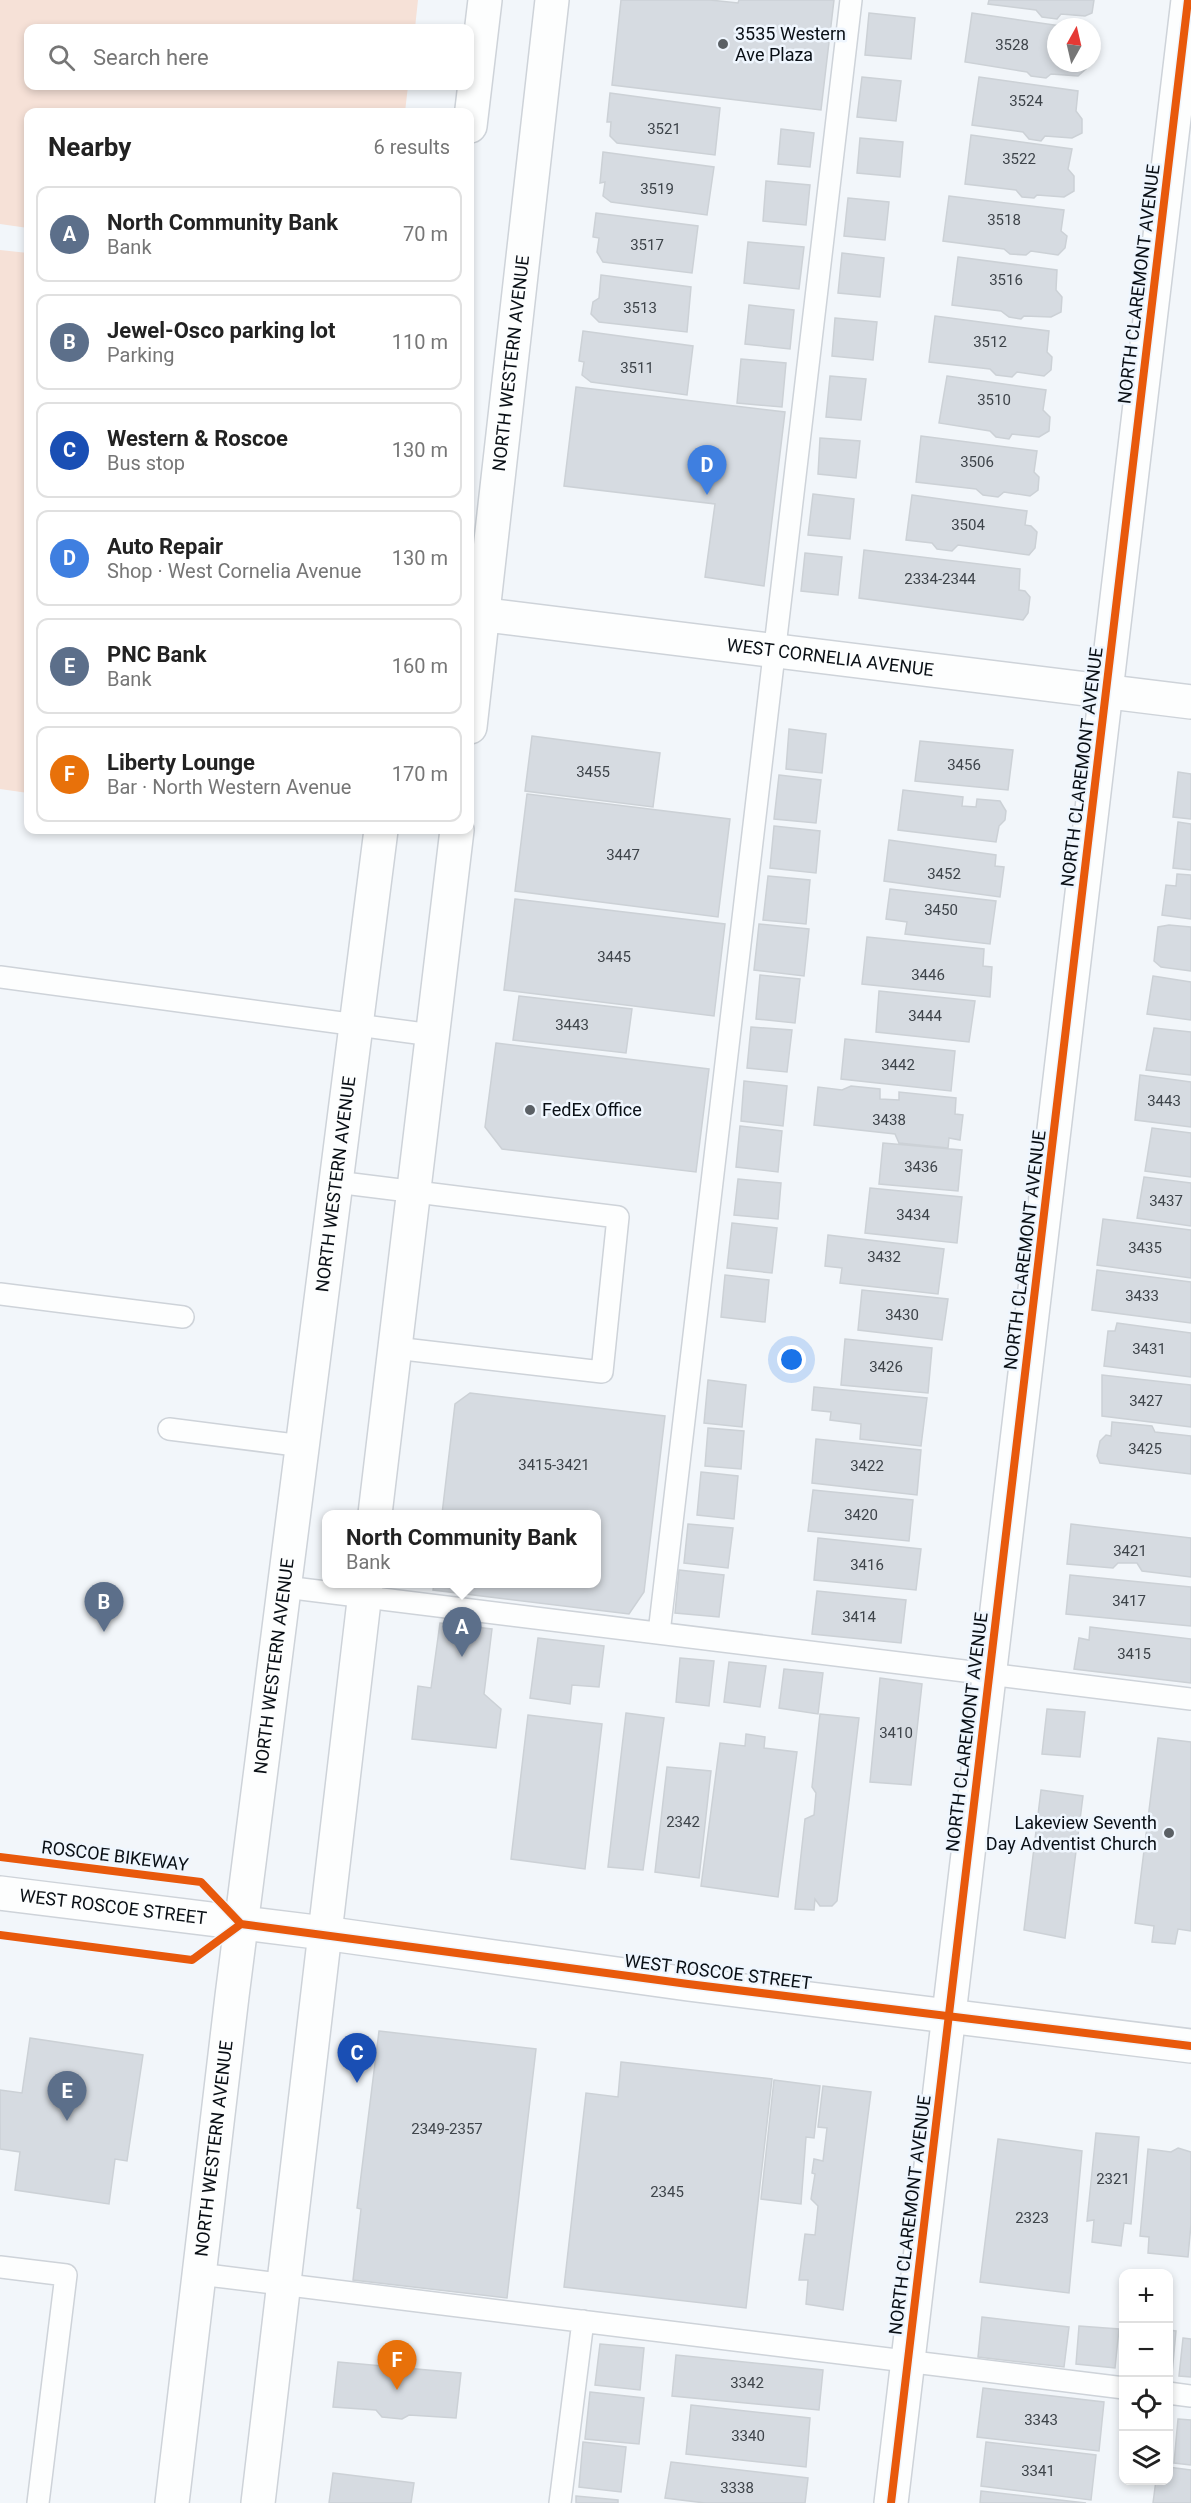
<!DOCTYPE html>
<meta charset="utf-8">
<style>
body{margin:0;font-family:Roboto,sans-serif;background:#f6f6f6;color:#222}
.controls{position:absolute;right:18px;bottom:18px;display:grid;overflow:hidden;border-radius:12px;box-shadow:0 3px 9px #0003}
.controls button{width:54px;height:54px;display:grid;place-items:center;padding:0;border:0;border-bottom:2px solid #e0e0e0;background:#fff;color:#222;font:30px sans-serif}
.compass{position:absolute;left:1047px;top:18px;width:54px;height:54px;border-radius:50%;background:#fff;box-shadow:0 3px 9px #0003;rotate:8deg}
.you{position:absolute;left:792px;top:1360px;width:21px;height:21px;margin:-15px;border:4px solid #fff;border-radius:50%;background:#1a73e8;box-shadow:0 0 0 9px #1a73e833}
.badge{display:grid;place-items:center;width:39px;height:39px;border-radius:50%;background:#db2777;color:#fff;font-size:20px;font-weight:700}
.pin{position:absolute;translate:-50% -50px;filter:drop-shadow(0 2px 3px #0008)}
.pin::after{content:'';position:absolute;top:32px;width:21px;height:18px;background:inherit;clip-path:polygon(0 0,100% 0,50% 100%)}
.popup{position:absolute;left:322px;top:1510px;width:279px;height:78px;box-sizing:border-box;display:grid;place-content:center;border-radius:12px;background:#fff;filter:drop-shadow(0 2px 4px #0005);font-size:20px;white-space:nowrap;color:#767676}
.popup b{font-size:22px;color:#222}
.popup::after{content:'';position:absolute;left:50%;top:100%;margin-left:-12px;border:12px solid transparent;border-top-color:#fff}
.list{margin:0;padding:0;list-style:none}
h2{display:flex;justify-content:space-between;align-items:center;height:78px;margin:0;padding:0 24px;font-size:26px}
h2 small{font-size:20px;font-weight:400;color:#767676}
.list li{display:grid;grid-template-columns:39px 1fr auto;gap:18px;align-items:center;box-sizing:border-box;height:96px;margin:0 12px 12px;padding:0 12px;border:2px solid #e0e0e0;border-radius:12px}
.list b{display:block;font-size:22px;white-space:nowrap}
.list p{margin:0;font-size:20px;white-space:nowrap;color:#767676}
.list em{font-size:20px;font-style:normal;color:#767676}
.icon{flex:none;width:33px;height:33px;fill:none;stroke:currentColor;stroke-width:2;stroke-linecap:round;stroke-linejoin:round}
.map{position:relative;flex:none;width:1191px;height:2503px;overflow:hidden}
.search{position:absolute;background:#fff;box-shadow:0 3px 9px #0003;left:24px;top:24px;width:450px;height:66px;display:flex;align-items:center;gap:15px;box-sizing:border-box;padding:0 21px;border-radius:12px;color:#767676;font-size:22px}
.panel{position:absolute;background:#fff;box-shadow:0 3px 9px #0003;left:24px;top:108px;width:450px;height:726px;border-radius:12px}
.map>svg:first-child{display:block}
.green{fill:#f6e1d7}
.building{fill:#d6dbe1;stroke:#ccd1d6;stroke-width:1.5}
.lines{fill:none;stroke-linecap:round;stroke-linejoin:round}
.lane-casing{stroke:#ced3d9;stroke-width:24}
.street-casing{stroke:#ced3d9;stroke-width:36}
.secondary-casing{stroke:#ced3d9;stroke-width:36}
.lane{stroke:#fdfefe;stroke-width:21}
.street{stroke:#fdfefe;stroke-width:33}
.secondary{stroke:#fdfefe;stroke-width:33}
.cycleway-casing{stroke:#eff6fe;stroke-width:11}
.cycleway{stroke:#e8590c;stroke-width:8}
.poi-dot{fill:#5b6065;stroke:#eff6fe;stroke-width:2}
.labels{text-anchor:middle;stroke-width:5;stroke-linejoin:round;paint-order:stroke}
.number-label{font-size:15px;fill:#3e444a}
.poi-label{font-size:18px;fill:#090f15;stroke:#eff6fe;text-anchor:start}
.street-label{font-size:18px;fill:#090f15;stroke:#eff6fe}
</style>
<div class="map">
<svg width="1191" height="2503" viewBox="0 0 1191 2503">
<rect width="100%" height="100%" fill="#f2f6fa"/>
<path class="green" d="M0,0H418L415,28H28V86H408L405,112H28V228L0,224Z
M0,250L28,253V793L0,789Z"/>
<path class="building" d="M621,0H710L738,3L739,0H834L821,110L612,85Z
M989,0H1094L1092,13L1085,16L1061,14L1057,19L1042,17L1036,10L988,4Z
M869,13L915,18L911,59L865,55Z
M972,13L1068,27H1056V63H1086V69L1078,76L1051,74L1046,78L1031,76L1027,72L965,62Z
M862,77L901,81L896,121L857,117Z
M979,77L1078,91L1076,111L1082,119V133L1072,138L1045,136L1041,141L1029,139L1023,132L972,125Z
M610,93L720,108L715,155L617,143L610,136L611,122H607Z
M781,129L814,133L810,167L778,164Z
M971,135L1072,149L1068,169L1074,176V191L1064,197L1037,195L1034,198L1022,197L1016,190L965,184Z
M860,138L903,142L900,177L857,173Z
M603,152L714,167L707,215L611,202L603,196L605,182L600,183Z
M766,181L810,185L806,225L763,221Z
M949,196L1064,210L1061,231L1067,236L1065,248L1058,255L1031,251L1026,255L1010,254L1004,249L943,241Z
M848,198L889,202L885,240L844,236Z
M596,213L698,226L692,273L603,262L597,252L599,238L593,237Z
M748,242L804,247L799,289L744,283Z
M842,253L884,258L880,297L838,293Z
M958,257L1057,270L1056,290L1062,297L1061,312L1051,317L1024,316L1021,319L1009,317L1001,311L952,305Z
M601,275L691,287L687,332L599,322L591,314L593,302L599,298Z
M749,305L794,310L790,349L745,344Z
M935,316L1049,331L1047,352L1052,357L1051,370L1044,376L1017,372L1012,377L996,375L990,369L929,362Z
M835,318L877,322L873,360L832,356Z
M583,331L693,346L687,395L591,382L582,375L584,362L579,361Z
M741,359L786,363L782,407L737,403Z
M830,376L866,379L861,420L826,417Z
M947,376L1046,390L1043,410L1050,417L1049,431L1039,437L1012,434L1009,439L996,437L990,431L939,423Z
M576,387L785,412L764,586L705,577L715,504L564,486Z
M921,436L1037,451L1034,472L1039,477L1038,490L1030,496L1004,492L998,497L983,495L976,489L916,482Z
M820,438L860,441L856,478L818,474Z
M813,494L854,499L850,539L808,535Z
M912,495L1027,511L1025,525L1031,526L1037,532L1035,548L1029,555L958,545L952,551L937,549L932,543L906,540Z
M864,550L1020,569L1019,590L1025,591L1030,597L1028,613L1023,620L859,598Z
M805,553L842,557L838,595L801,591Z
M789,729L826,734L822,773L786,769Z
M532,736L660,753L653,807L525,791Z
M920,741L1013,750L1008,790L915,781Z
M1178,772L1191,774V819L1173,817Z
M779,775L821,780L816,823L774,819Z
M903,790L963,797L962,806L976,807L977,799L1000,801L1006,811L1005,820L999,826L996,842L898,830Z
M527,794L730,819L718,917L515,891Z
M1178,822L1191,824V870L1173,868Z
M774,826L820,831L816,873L770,868Z
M889,840L996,855L995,866L1004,867L1000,897L884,881Z
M1177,874L1191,875V919L1162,915L1166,885L1176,886Z
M768,876L810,880L806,924L763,920Z
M890,889L996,901L990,944L905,934L907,922L886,919Z
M515,899L725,924L714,1016L504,990Z
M759,924L809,929L804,976L754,970Z
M1169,925L1191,927V971L1161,967L1154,961L1158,927Z
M867,937L984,949L983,966L992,967L990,997L862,984Z
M760,975L800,979L795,1023L756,1019Z
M1153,976L1191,982V1020L1147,1014Z
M879,991L975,1001L969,1042L876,1032Z
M519,996L632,1009L626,1053L513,1040Z
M751,1027L792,1030L787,1072L747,1068Z
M1154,1028L1191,1032V1075L1146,1070Z
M845,1039L955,1051L951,1091L841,1079Z
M496,1043L709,1069L696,1172L502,1149L485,1127Z
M1140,1075L1191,1082V1127L1135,1120Z
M744,1081L787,1086L783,1126L741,1121Z
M851,1086L880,1089V1099L899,1100V1092L956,1098L955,1114L963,1115L960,1140L949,1138L948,1148L899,1143L895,1134L814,1125L818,1087L842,1090Z
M740,1126L782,1131L778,1172L736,1167Z
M1152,1128L1191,1133V1177L1145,1171Z
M883,1143L962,1150L958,1191L879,1184Z
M1144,1177L1191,1183V1226L1137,1218Z
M738,1179L781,1183L778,1219L734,1215Z
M870,1188L962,1197L957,1243L865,1233Z
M1103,1219L1191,1230V1278L1097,1265Z
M732,1223L777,1228L772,1273L727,1268Z
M828,1235L944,1249L938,1294L840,1283L842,1268L825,1266Z
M1097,1270L1191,1282V1323L1092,1310Z
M725,1275L769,1280L765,1322L721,1317Z
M862,1290L948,1299L942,1340L858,1330Z
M1117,1323L1191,1333V1377L1104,1366L1108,1331H1115Z
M845,1339L932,1348L928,1393L841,1385Z
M1102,1375L1191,1385V1427L1102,1416Z
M708,1380L746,1385L742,1427L704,1423Z
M814,1387L927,1398L921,1446L860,1439L861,1424L830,1420L831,1412L812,1410Z
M470,1393L665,1416L644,1592L629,1614L433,1590L434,1584H597V1514H442L455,1404Z
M1112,1422L1152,1426L1155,1432L1191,1436V1474L1100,1463L1097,1456L1100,1441L1106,1435L1111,1436Z
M708,1428L744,1431L741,1469L705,1466Z
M816,1439L921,1450L917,1495L812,1483Z
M701,1472L738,1476L734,1519L697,1515Z
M813,1490L913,1500L909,1541L808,1531Z
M688,1524L733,1528L728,1568L684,1563Z
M1071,1524L1191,1538V1577L1142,1571L1137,1563H1118L1113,1568L1067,1564Z
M818,1538L921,1549L916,1590L814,1580Z
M679,1570L724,1575L719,1617L675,1613Z
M1070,1575L1191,1587V1626L1066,1614Z
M817,1591L906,1600L901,1643L812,1634Z
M440,1623L492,1629L484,1694L501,1709L496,1748L412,1739L418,1686L431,1688Z
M1090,1627L1191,1639V1683L1074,1669L1079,1638L1089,1640Z
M538,1638L604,1646L599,1687L572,1685L570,1704L530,1698Z
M680,1658L714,1661L709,1706L676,1702Z
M729,1662L766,1666L760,1707L724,1702Z
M784,1669L823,1673L818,1714L779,1708Z
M880,1678L922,1684L911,1785L870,1782Z
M1047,1709L1085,1712L1080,1757L1042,1754Z
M626,1713L664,1718L643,1870L608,1867Z
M820,1714L859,1718L837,1901L832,1906H820L815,1899L814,1910L795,1909L805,1819L814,1815L816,1793L812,1787Z
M528,1715L602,1724L585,1869L511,1859Z
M746,1734L765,1737L764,1748L797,1752L778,1897L701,1886L720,1743L745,1746Z
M1158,1738L1191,1742V1931L1178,1929L1175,1944L1152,1942L1154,1926L1135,1923Z
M667,1767L711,1771L699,1878L655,1872Z
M1041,1790L1083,1796L1065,1938L1024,1930Z
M379,2031L536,2049L507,2298L353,2280L361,2209L357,2208Z
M30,2038L143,2055L127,2161L115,2159L109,2204L15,2190L20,2152L0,2149V2090L22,2093Z
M621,2062L772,2079L746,2308L564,2287L586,2093L618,2097Z
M774,2080L820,2086L814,2138L806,2137L801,2204L761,2199Z
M823,2086L871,2092L843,2310L806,2304L808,2280H799L805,2234L815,2235L818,2206L811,2199L815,2174L812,2173L814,2159L823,2161L827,2128L818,2127Z
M1096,2133L1139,2137L1131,2224L1124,2223L1121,2246L1092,2242L1094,2220L1087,2221Z
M998,2139L1082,2151L1069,2293L980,2282Z
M1178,2148L1191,2152V2224L1188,2257L1148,2253L1149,2237L1140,2236L1148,2149L1171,2152Z
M982,2317L1069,2327L1064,2367L978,2357Z
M1079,2326L1119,2329L1115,2368L1076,2364Z
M1168,2330L1176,2331L1172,2374L1168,2373Z
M1183,2338L1191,2339V2377L1179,2376Z
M600,2344L644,2348L640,2390L595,2385Z
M676,2355L823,2370L819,2410L672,2396Z
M338,2362L461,2373L456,2418L409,2415L402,2419L382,2417L376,2410L333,2407Z
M983,2388L1104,2402L1099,2451L977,2437Z
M590,2392L644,2398L639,2444L585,2439Z
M691,2405L810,2418L806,2467L686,2454Z
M1178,2419L1191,2420V2465L1174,2463Z
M583,2442L626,2447L621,2492L579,2487Z
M986,2442L1096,2455L1091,2500L981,2486Z
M671,2462L808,2478L805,2503H705L665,2498Z
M1168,2467L1191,2470V2503H1153L1156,2480H1168Z
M333,2473L414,2483L411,2503H329Z
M981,2491L1086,2503H980Z
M576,2496L618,2500V2503H576Z"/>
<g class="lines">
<defs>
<path id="lane" d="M0,977L432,1035
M336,1182L618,1217L602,1372L395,1348
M0,1294L183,1317
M169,1429L303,1446
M285,1587L1191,1699
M659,1633L851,0
M0,2267L66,2275L38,2503
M199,2274L1124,2388
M1168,2393L1191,2396
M560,2503L583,2321"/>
<g id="street">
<path id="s1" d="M470,613L1191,702"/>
<path d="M891,2503L1188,0"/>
</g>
<g id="secondary">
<path d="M470,126L485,0"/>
<path id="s2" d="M470,727L552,0"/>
<path d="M375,1514L457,830"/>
<path id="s3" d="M0,1893L324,1933L688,1984L1191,2046"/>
<path id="s4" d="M172,2503L232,1996L381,830"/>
<path d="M258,2503L366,1584"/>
</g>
</defs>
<use href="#lane" class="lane-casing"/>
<use href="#street" class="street-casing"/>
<use href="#secondary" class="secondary-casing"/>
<use href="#lane" class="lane"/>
<use href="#street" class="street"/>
<use href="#secondary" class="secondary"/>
<defs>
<path id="cycleway" d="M0,1857L201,1882L241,1924
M241,1924L688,1984L1191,2046
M0,1935L192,1960L241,1924
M891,2503L1188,0"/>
</defs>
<use href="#cycleway" class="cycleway-casing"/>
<use href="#cycleway" class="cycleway"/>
</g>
<g class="poi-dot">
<circle cx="723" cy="44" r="6"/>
<circle cx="530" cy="1110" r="6"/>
<circle cx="1169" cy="1833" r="6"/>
</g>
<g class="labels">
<g class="number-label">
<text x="1012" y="50">3528</text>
<text x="1026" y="106">3524</text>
<text x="664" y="134">3521</text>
<text x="1019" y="164">3522</text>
<text x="657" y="194">3519</text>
<text x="1004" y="225">3518</text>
<text x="647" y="250">3517</text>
<text x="1006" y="285">3516</text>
<text x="640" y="313">3513</text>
<text x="990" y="347">3512</text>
<text x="637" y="373">3511</text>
<text x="994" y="405">3510</text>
<text x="977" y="467">3506</text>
<text x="968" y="530">3504</text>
<text x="940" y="584">2334-2344</text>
<text x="964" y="770">3456</text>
<text x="593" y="777">3455</text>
<text x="623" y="860">3447</text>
<text x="944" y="879">3452</text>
<text x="941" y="915">3450</text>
<text x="614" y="962">3445</text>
<text x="928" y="980">3446</text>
<text x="925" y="1021">3444</text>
<text x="572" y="1030">3443</text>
<text x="898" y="1070">3442</text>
<text x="1164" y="1106">3443</text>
<text x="889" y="1125">3438</text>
<text x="921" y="1172">3436</text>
<text x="1166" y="1206">3437</text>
<text x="913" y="1220">3434</text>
<text x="1145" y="1253">3435</text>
<text x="884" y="1262">3432</text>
<text x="1142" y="1301">3433</text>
<text x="902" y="1320">3430</text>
<text x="1149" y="1354">3431</text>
<text x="886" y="1372">3426</text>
<text x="1146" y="1406">3427</text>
<text x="1145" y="1454">3425</text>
<text x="554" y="1470">3415-3421</text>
<text x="867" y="1471">3422</text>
<text x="861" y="1520">3420</text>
<text x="1130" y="1556">3421</text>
<text x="867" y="1570">3416</text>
<text x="1129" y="1606">3417</text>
<text x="859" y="1622">3414</text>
<text x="1134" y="1659">3415</text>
<text x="896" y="1738">3410</text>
<text x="683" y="1827">2342</text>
<text x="447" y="2134">2349-2357</text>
<text x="1113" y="2184">2321</text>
<text x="667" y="2197">2345</text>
<text x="1032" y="2223">2323</text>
<text x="747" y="2388">3342</text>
<text x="1041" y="2425">3343</text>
<text x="748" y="2441">3340</text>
<text x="1038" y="2476">3341</text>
<text x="737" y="2493">3338</text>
</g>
<g class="poi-label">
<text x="735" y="40">3535 Western<tspan x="735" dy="21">Ave Plaza</tspan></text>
<text x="542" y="1116">FedEx Office</text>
<text x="1157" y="1829" text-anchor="end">Lakeview Seventh<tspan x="1157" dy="21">Day Adventist Church</tspan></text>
</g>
<g class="street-label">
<text transform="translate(1139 284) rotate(-83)" y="6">NORTH CLAREMONT AVENUE</text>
<text dy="6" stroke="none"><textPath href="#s2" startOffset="366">NORTH WESTERN AVENUE</textPath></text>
<text dy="6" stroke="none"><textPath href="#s1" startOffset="363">WEST CORNELIA AVENUE</textPath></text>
<text transform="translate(1082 767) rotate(-83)" y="6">NORTH CLAREMONT AVENUE</text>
<text dy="6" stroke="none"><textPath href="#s4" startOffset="1329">NORTH WESTERN AVENUE</textPath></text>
<text transform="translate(1025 1250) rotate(-83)" y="6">NORTH CLAREMONT AVENUE</text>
<text dy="6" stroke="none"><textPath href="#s4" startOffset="843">NORTH WESTERN AVENUE</textPath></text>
<text transform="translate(967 1732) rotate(-83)" y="6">NORTH CLAREMONT AVENUE</text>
<text transform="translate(115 1856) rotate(7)" y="6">ROSCOE BIKEWAY</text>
<text dy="6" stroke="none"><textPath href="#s3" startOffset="114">WEST ROSCOE STREET</textPath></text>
<text transform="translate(718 1972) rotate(7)" y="6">WEST ROSCOE STREET</text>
<text dy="6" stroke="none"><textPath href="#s4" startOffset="357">NORTH WESTERN AVENUE</textPath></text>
<text transform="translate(910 2215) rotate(-83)" y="6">NORTH CLAREMONT AVENUE</text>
</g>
</g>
</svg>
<div class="controls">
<button>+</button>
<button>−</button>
<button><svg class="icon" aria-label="locate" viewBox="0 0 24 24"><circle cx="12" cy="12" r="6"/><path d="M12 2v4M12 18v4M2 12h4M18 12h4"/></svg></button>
<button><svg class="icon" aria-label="layers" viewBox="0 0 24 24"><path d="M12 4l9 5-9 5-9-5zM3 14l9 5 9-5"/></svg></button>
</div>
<svg class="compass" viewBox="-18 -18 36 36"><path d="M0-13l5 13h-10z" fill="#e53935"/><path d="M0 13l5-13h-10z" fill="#767676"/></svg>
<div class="you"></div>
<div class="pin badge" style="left:462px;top:1657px;background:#5c6f8a">A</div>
<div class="popup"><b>North Community Bank</b>Bank</div>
<div class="pin badge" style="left:104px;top:1632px;background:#5c6f8a">B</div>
<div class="pin badge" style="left:357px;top:2083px;background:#1a4fb4">C</div>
<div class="pin badge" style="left:707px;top:495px;background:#3f7fe0">D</div>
<div class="pin badge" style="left:67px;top:2121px;background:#5c6f8a">E</div>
<div class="pin badge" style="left:397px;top:2390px;background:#e8710a">F</div>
<div class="search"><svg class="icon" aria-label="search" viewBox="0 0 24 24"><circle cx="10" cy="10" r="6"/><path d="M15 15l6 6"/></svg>Search here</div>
<section class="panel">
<h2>Nearby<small>6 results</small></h2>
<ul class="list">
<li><span class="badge" style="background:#5c6f8a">A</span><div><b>North Community Bank</b><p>Bank</p></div><em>70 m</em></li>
<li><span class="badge" style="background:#5c6f8a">B</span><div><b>Jewel-Osco parking lot</b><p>Parking</p></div><em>110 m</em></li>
<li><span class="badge" style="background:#1a4fb4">C</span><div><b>Western &amp; Roscoe</b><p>Bus stop</p></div><em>130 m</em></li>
<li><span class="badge" style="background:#3f7fe0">D</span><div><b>Auto Repair</b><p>Shop · West Cornelia Avenue</p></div><em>130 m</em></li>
<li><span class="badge" style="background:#5c6f8a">E</span><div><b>PNC Bank</b><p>Bank</p></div><em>160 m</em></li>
<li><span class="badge" style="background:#e8710a">F</span><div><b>Liberty Lounge</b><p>Bar · North Western Avenue</p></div><em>170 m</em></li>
</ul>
</section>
</div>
